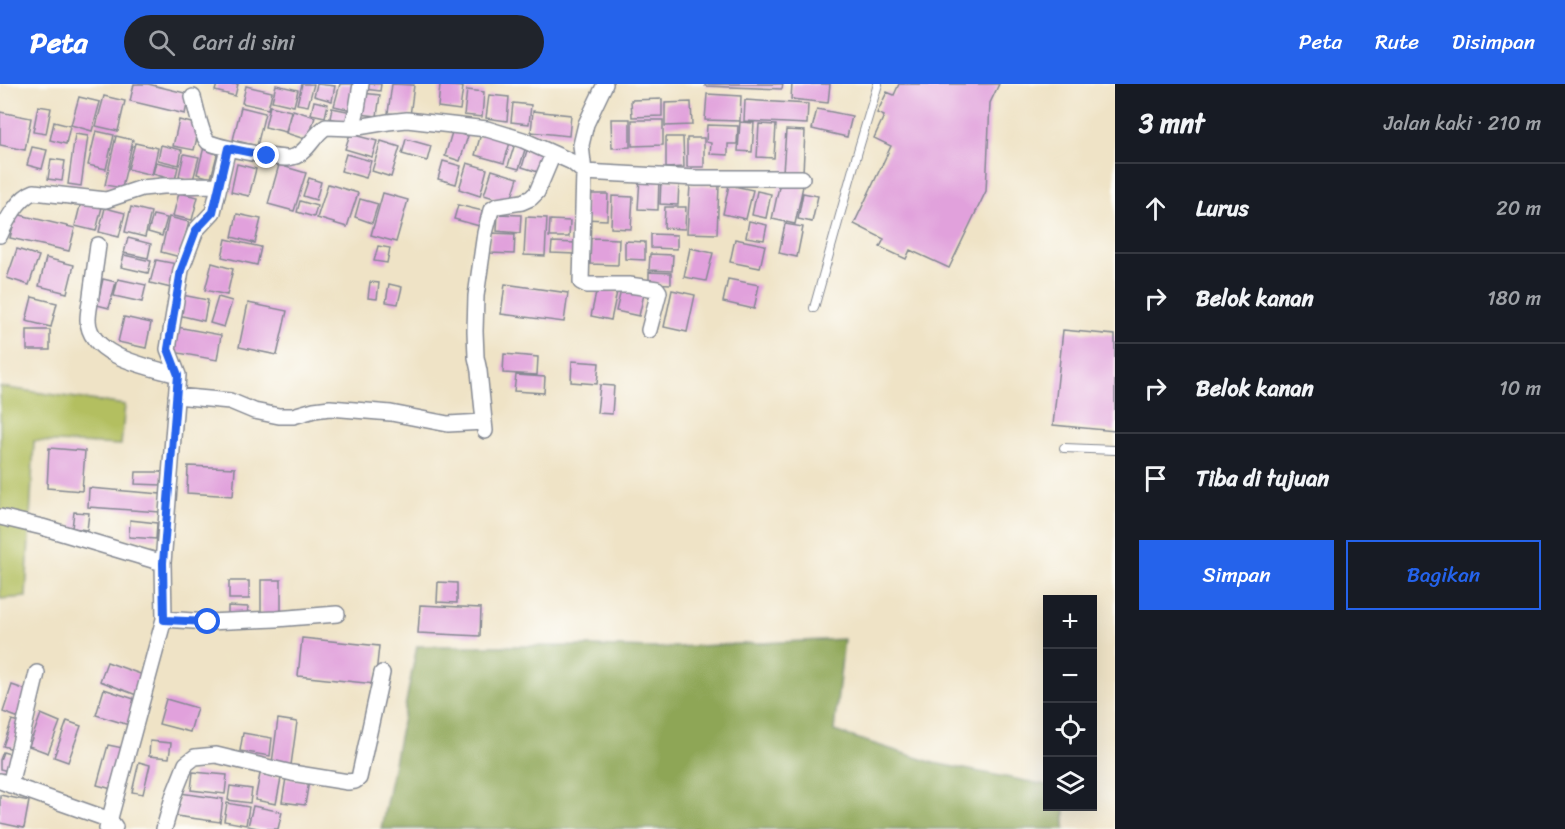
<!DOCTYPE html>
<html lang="id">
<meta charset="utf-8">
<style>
body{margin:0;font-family:Sriracha,sans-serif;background:#20242c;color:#f1f3f6}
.controls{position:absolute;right:18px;bottom:18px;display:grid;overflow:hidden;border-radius:0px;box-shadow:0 6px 24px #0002}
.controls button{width:54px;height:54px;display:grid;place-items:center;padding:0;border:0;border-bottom:2px solid #363941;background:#171b24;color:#f1f3f6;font:30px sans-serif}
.stop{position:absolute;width:18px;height:18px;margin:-14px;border:4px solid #2563eb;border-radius:50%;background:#fff}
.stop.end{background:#2563eb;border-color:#fff;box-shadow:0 2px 6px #0008}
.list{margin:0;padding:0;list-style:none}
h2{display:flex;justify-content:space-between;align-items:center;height:78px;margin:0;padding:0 24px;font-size:26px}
h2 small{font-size:20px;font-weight:400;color:#9ea1a6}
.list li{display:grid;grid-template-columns:39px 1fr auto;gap:18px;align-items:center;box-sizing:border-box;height:90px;padding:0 24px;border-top:2px solid #363941}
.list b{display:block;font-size:22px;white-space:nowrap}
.list em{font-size:20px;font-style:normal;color:#9ea1a6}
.actions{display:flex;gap:12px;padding:18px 24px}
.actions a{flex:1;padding:14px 0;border:2px solid #2563eb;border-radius:0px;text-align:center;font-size:21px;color:#2563eb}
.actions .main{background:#2563eb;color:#fff}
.icon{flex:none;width:33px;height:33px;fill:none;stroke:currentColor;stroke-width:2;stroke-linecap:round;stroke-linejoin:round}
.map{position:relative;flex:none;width:1115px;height:745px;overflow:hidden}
header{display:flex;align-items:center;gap:36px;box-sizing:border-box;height:84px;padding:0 30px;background:#2563eb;color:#fff}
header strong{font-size:28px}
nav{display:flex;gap:33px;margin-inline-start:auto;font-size:21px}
.search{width:420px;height:54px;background:#20242c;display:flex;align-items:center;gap:15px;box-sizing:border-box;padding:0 21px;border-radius:33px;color:#9ea1a6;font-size:22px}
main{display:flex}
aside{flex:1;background:#171b24}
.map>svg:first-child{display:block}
.green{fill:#b3bf61;stroke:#677760;stroke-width:1.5}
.forest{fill:#8ea657;stroke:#546a5a;stroke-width:1.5}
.building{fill:#e1a1dc}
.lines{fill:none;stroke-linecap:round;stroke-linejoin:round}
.lane-casing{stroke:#858992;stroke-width:10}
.street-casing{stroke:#858992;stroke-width:18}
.lane{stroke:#fff;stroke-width:8}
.street{stroke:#fff;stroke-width:15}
.route{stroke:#2563eb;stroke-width:8}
</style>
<header>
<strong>Peta</strong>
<div class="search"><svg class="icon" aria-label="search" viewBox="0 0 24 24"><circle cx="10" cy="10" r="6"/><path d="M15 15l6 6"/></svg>Cari di sini</div>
<nav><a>Peta</a><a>Rute</a><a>Disimpan</a></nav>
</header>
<main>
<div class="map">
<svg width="1115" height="745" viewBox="0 0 1115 745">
<rect width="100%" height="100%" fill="#fdfcf7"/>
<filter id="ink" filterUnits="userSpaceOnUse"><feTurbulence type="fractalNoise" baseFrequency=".0167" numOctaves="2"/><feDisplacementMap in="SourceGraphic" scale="12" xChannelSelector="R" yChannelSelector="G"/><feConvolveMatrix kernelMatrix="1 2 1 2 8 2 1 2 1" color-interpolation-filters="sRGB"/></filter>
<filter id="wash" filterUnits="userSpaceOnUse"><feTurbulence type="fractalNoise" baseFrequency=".008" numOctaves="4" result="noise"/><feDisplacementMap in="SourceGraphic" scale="24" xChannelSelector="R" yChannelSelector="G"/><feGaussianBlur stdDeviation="1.35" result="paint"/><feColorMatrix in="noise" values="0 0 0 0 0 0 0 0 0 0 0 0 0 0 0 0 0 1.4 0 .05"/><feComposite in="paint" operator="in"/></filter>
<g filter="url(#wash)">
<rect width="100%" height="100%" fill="#efe3c6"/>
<path class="green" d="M0,303L125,321L121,361L34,357L26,513L0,515Z"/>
<path class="forest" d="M844,555L834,647L934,679L1047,701L1048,722L1065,723V745H381L417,562H586L653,564Z"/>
<g id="blocks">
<path class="building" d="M134,0H148L189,10L185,30L130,17Z
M217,0H238L235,12L215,7Z
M302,0H314L308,22L297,20Z
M317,0L335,2L332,17L314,12Z
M340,0H358L352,26L334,22Z
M365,0H381L380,7L365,5Z
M392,0L414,1L410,32L388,29Z
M705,0H783L782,5L705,2Z
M792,0H830L828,19L791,15Z
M899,0H999L990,19L986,107L949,184L910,166L906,175L880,163L884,155L854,140L891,62L874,54L884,32L877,29L887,8L894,11Z
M276,1L298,6L294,22L272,17Z
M440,1L463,3L460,26L438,23Z
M246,2L272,8L268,25L242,19Z
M467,6L484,8L482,33L464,31Z
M362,9L380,11L377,32L360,30Z
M707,10L741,12L740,37L705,36Z
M489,11L509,13L507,37L486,34Z
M104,12L125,17L118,47L96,42Z
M79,13L100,18L92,47L71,41Z
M662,15V32L632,33L631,16Z
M745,16L808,20L807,40L744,37Z
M314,17L328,20L325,33L311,30Z
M691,18L692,41L665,42V19Z
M513,19L531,21L529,40L511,38Z
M38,22L51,24L46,50L33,48Z
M270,22L291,27L286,48L265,43Z
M241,23L265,29L257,62L233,56Z
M332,24L352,28L349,39L330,34Z
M817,25L852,32L847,53L812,45Z
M293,26L315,33L308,56L286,49Z
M533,27L571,31L569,52L531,48Z
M0,28L31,34L25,66L0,61Z
M611,35H630V63L612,64Z
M179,36L200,41L194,66L173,62Z
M632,36H663V61L632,62Z
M54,38L70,42L66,60L50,56Z
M740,38L754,39L752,68L738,67Z
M759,40L776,41L774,74L757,73Z
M707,41L738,42L737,60H728V71L710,70L711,59L706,58Z
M482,46L511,55L504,79L475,71Z
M786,46L805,47L803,89L783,88Z
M96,47L114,51L106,85L88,81Z
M452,48L468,52L460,77L445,72Z
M75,50L88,52L81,102L68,100Z
M350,50L377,57L372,73L345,65Z
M116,52L133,56L122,104L105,101Z
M666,53H683L684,83L666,84Z
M687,54H704V83H687Z
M406,55L431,62L427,77L402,70Z
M516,56L527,59L519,85L508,82Z
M381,57L400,63L391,93L372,87Z
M135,59L158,64L152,91L128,85Z
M161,61L182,66L179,81L158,76Z
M32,63L47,66L42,85L27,81Z
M204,63L218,67L211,94L197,90Z
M528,63L545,68L538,88L522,83Z
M184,70L199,73L193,96L179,92Z
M346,70L371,77L366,94L341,87Z
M51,75L65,77L62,97L48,95Z
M443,77L461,82L456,100L438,95Z
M156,78L178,83L175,96L153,90Z
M467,79L487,85L480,112L459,105Z
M237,80L256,85L249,112L231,108Z
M279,81L306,89L294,127L268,120Z
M492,86L518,94L510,119L484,111Z
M309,94L321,98L316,116L303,112Z
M640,94L659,95L658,126L638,125Z
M661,96L679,97L678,121L660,120Z
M780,98L803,102L795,140L772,135Z
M328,100L358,109L347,143L317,134Z
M690,101L719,102L717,150L687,149Z
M729,101L753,106L746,135L723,130Z
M757,107L771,110L766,134L752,131Z
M179,109L198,113L192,136L173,132Z
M383,109L408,116L396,158L371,151Z
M803,109L818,112L812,138L798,135Z
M585,110H608L607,136L584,135Z
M612,112L633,113L631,145L611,144Z
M360,115L378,120L372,139L355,133Z
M300,117L317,122L314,133L297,128Z
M81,118L102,123L96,147L75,142Z
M458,121L487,128L483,143L454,135Z
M131,123L151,128L145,153L125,148Z
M665,123H686L685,145L664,144Z
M105,124L125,129L119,153L99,148Z
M16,130L75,144L69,167L10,154Z
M237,130L261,135L255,159L232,153Z
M498,130L521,131L520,149L497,147Z
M153,131L167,134L162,152L148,148Z
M169,133L189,138L180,173L161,168Z
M526,133L547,134L545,172L524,171Z
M550,136L570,137L569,153H549Z
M749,137L767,141L764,156L746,153Z
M785,140L803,143L797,173L779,169Z
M491,149L515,150L514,170L490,169Z
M651,150L677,151V165L651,164Z
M128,154L151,160L148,174L124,169Z
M591,154L619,155L618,181L590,180Z
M226,155L261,163L257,181L222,173Z
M735,155L765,161L760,184L730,178Z
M625,157L645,158V176L625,175Z
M552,158L576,159L575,170L551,169Z
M378,162L390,164L387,179L374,177Z
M690,164L713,169L706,197L684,193Z
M17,165L39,172L29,201L7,194Z
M650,170L673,171L672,187L649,186Z
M124,171L151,177L148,189L121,183Z
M46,174L74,181L67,209L39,202Z
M156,176L177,180L171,204L150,199Z
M212,179L233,185L227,211L205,206Z
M649,188L671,189V200L649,199Z
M103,195L116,198L109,224L97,221Z
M118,195L146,201L142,218L114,212Z
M728,195L759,201L754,225L723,218Z
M370,198L379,199L377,215L368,214Z
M389,200L402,203L398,220L386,218Z
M505,200L568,209L564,238L501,230Z
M597,204L617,208L611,236L591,232Z
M621,206L644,210L639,232L616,227Z
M672,206L695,211L687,248L664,243Z
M182,211L208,216L204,237L178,231Z
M32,213L57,219L51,243L26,237Z
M218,213L232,217L224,243L210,239Z
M248,219L287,227L277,271L239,263Z
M124,233L151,239L146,264L118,258Z
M177,243L221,251L217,276L173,268Z
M27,246H50V266H27Z
M1063,246L1115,251V347L1053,341Z
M504,270L538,273L537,291L503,289Z
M572,277L599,279L597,300L571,298Z
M516,291L545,293L544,309L514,307Z
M600,301L614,302L612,330L597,329Z
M49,364L85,367L82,407L47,404Z
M188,382L235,384L233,412L187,409Z
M136,388H162V401L135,400Z
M89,404L161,410L160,428L88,423Z
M74,428L89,429L87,446L72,444Z
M130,436L157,439L156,455L129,453Z
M261,496H281V530L261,531Z
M229,497H249V515H229Z
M438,498L457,499V519L437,518Z
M420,521L481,524L480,552L418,549Z
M228,522L248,523L247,533L228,532Z
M302,554L379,562L375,600L298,592Z
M107,578L146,592L139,612L100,597Z
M12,601L32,608L22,635L3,628Z
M104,605L137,616L129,641L96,631Z
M166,615L197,624L190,648L159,640Z
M41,630L60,638L48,669L29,662Z
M278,635L297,638L291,681L272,679Z
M12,636L22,639L13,665L3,662Z
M67,637L81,642L68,678L54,673Z
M243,649L272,654L270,672L240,667Z
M150,657L171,659L169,674L149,672Z
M108,661L123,664L112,705L97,701Z
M3,668L13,671L8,687L0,685V676Z
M139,678L150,681L143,710L132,708Z
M193,688L227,691L225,710L191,706Z
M260,690L281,694L276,720L255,716Z
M286,694L309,697L305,721L282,718Z
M230,702L252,705L250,719L228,716Z
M180,709L223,715L220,738L176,732Z
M0,711L29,717L24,744L0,739Z
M227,719L249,723L246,741L224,737Z
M253,722L282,728L278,745H262L248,742Z"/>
</g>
</g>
<g filter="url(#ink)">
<use href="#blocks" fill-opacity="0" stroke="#858992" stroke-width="1.5"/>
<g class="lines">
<defs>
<path id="lane" d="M814,224L858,67L878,0
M1064,364L1115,366"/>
<path id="street" d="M605,0L586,40L581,61L584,88L581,198L587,201H629L657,205L659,208L649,246
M193,13C196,23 201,51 208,58C216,63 275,74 287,74C290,74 293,73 296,72C309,66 314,50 326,43L352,44L388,38L407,36L487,45L523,56L572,78L584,88L696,94H802
M352,44L357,25L361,0
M0,151C6,137 19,113 34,108L106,116L142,104L163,102L220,101
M98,161C96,178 93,195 91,212C90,220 88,228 88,236C89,273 150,283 178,291
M176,312L230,317L254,327L279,332H293L314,326L330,324L391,329L448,340L484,338
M485,347L479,287L476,273L475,247L476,212L485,149L491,126L497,122L522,118L531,114L537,108L553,70
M0,433L42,443L163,479
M164,535L208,538L276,535L337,530
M0,697L110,736L115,743
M10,701L37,589
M107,745L164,535L163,479L178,291L168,265L181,186L196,146L213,128L228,64
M164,745L174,710L186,680L195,673L216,671L292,689L348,698L355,697L359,694L382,589"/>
</defs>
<use href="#lane" class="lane-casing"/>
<use href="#street" class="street-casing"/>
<use href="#lane" class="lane"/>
<use href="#street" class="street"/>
</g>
</g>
<g class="lines" filter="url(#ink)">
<path class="route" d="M208,538L164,536L163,479L178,291L168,265L181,186L196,146L213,128L228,64L267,72"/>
</g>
</svg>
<div class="controls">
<button>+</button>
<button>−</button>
<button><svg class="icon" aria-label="locate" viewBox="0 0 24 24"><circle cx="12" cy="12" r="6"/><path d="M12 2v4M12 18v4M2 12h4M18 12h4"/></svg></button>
<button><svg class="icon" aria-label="layers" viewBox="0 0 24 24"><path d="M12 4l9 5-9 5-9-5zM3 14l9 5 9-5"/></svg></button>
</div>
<div class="stop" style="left:208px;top:538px"></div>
<div class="stop end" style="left:267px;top:72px"></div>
</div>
<aside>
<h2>3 mnt<small>Jalan kaki · 210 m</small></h2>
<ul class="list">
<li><svg class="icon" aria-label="ahead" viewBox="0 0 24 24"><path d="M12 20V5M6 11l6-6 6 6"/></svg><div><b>Lurus</b></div><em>20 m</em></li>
<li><svg class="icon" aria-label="right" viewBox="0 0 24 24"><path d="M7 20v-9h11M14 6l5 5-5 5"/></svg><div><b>Belok kanan</b></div><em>180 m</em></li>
<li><svg class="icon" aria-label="right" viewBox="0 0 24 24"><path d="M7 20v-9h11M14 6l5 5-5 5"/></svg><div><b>Belok kanan</b></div><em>10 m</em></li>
<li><svg class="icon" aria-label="arrive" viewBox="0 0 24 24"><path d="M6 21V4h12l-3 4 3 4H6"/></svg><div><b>Tiba di tujuan</b></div></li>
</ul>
<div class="actions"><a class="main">Simpan</a><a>Bagikan</a></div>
</aside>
</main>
